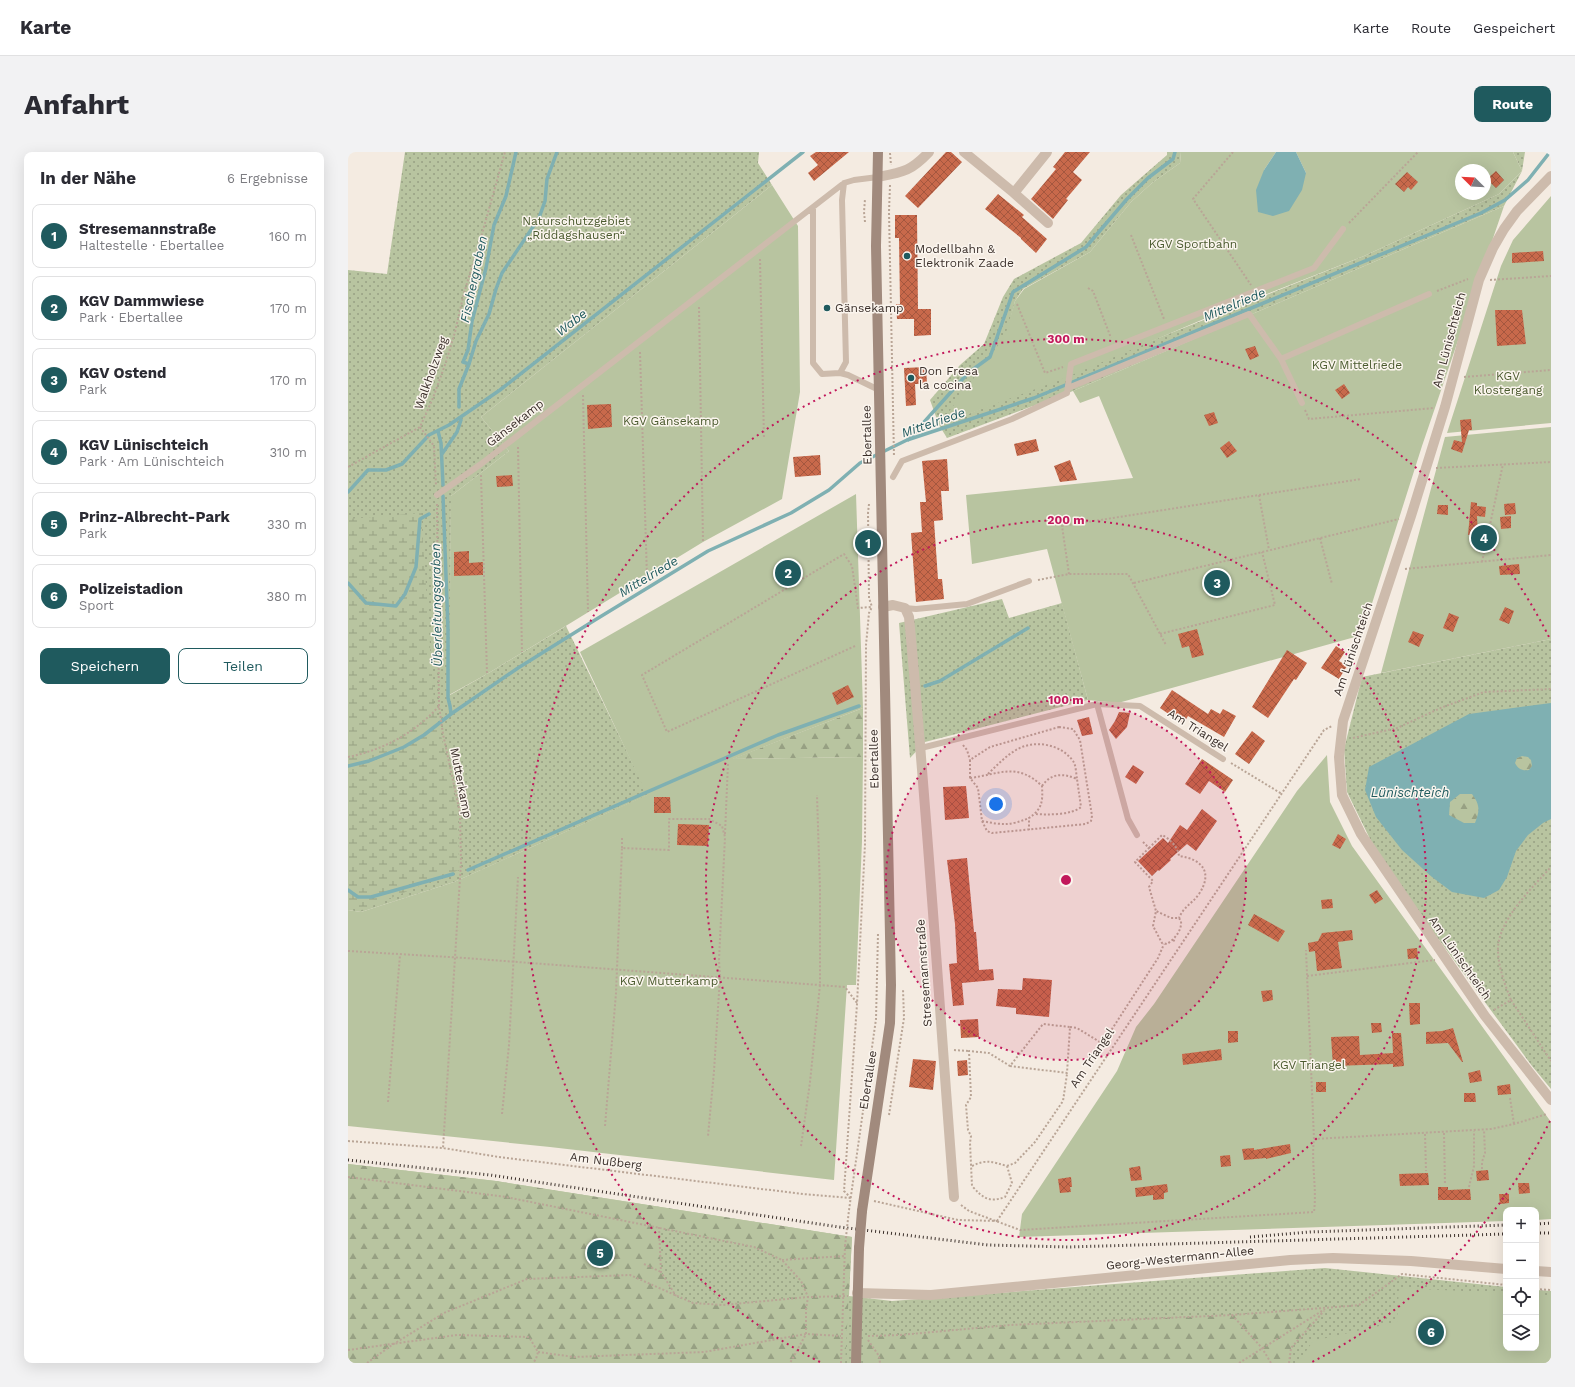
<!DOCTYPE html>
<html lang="de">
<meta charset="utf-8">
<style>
body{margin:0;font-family:"Work Sans",sans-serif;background:#f2f2f3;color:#2b2b33}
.controls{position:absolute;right:12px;bottom:12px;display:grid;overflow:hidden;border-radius:8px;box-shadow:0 4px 16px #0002}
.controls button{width:36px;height:36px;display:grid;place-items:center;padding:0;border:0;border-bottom:1px solid #e1e1e2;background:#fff;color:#2b2b33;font:20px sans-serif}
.compass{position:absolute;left:1107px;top:12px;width:36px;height:36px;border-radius:50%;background:#fff;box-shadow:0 4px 16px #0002;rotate:294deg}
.you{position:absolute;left:648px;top:652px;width:14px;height:14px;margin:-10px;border:3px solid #fff;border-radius:50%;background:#1a73e8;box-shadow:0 0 0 6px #1a73e833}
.badge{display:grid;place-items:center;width:26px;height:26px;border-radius:50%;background:#1f5a5e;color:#fff;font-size:13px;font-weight:700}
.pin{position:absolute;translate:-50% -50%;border:2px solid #fff;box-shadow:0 1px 4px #0006}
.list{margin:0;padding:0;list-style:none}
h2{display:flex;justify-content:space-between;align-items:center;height:52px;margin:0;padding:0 16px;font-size:17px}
h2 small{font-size:13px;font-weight:400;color:#7c7c81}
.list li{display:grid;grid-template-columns:26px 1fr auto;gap:12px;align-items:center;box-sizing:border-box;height:64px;margin:0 8px 8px;padding:0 8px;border:1px solid #e1e1e2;border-radius:8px}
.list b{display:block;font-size:15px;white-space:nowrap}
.list p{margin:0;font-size:13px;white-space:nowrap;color:#7c7c81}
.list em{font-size:13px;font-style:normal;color:#7c7c81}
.actions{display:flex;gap:8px;padding:12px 16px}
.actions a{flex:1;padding:9px 0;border:1px solid #1f5a5e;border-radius:8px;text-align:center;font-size:14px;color:#1f5a5e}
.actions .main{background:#1f5a5e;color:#fff}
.icon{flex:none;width:22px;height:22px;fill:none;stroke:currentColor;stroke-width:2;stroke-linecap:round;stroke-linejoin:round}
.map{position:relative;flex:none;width:1203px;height:1211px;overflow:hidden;border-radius:8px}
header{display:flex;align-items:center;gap:24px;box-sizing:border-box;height:56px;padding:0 20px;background:#fff;border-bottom:1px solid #e1e1e2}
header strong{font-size:19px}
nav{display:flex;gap:22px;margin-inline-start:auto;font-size:14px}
.intro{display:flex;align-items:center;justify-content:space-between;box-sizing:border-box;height:96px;padding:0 24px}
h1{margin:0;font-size:28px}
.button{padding:10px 18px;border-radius:8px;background:#1f5a5e;color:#fff;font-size:14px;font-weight:700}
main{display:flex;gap:24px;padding:0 24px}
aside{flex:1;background:#fff;border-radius:8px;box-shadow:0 4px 16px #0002}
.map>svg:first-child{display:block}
.grass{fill:url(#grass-dots)}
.forest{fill:url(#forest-firs);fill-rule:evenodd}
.wetland{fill:url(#wetland-marsh)}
.garden{fill:#b8c4a0;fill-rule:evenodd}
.water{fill:#7fb0b2;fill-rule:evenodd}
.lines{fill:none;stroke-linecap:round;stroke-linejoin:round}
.stream{stroke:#7fb0b2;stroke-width:3.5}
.building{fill:url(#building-cross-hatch)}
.path{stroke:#b9a596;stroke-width:2;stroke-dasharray:2 2;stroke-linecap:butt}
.service{stroke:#cdbbac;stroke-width:6}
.minor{stroke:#cdbbac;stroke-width:10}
.tertiary{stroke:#cdbbac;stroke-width:10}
.secondary{stroke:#a18a7d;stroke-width:10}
.rail{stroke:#3b302b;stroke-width:3;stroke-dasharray:1 3;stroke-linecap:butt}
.path-bridge{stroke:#b9a596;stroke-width:2;stroke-dasharray:2 2;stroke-linecap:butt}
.secondary-bridge{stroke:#a18a7d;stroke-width:10}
.ring{fill:none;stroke:#c2185b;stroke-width:2;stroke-dasharray:2 4}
.poi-dot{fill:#1f5a5e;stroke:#fbf5ee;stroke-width:1.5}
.labels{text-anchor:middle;stroke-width:3;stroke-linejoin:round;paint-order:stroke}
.park-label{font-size:12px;fill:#4a5a2e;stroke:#fbf5ee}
.poi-label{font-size:12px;fill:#3b302b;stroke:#fbf5ee;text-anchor:start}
.street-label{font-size:12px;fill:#3b302b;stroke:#fbf5ee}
.water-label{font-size:13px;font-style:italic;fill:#1f5a5e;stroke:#fbf5ee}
.centre{fill:#c2185b;stroke:#fbf5ee;stroke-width:2}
.ring-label{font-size:12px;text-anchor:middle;font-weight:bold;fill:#c2185b;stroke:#fbf5ee;stroke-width:3;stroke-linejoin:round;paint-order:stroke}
</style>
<header>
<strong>Karte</strong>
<nav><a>Karte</a><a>Route</a><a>Gespeichert</a></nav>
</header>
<div class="intro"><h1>Anfahrt</h1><a class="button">Route</a></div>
<main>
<aside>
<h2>In der Nähe<small>6 Ergebnisse</small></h2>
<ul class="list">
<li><span class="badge">1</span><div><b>Stresemannstraße</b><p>Haltestelle · Ebertallee</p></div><em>160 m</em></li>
<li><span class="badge">2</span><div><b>KGV Dammwiese</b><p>Park · Ebertallee</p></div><em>170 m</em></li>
<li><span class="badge">3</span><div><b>KGV Ostend</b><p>Park</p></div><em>170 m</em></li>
<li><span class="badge">4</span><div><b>KGV Lünischteich</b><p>Park · Am Lünischteich</p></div><em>310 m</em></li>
<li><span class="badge">5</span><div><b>Prinz-Albrecht-Park</b><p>Park</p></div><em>330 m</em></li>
<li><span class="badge">6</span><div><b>Polizeistadion</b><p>Sport</p></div><em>380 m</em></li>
</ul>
<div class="actions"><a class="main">Speichern</a><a>Teilen</a></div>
</aside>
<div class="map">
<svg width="1203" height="1211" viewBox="0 0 1203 1211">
<defs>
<pattern id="grass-dots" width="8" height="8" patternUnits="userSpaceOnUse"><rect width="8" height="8" fill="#b8c4a0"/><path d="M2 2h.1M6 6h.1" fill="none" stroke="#97a083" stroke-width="1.8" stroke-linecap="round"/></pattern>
<pattern id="forest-firs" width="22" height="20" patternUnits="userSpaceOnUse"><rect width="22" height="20" fill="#b8c4a0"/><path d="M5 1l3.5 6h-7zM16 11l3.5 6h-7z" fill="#97a083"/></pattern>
<pattern id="wetland-marsh" width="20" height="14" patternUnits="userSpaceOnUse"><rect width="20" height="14" fill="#b8c4a0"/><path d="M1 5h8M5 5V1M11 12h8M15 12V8" fill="none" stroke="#97a083"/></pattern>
<pattern id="building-cross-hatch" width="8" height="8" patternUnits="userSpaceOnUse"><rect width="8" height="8" fill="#c8694b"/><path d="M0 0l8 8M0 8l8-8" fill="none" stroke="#a4573f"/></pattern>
</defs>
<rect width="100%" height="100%" fill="#f4ebe1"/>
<path class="grass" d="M57,0H411L410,11L424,33L133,265L161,299L103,344L102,543L139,522L218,474L300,643L106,730L13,760L0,758V118L39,122Z
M819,0H833L832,11L804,31L783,50L742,100L675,137L667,149L658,184L592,273L1016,104L1151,42L1174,19L1165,0H1177L1174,19L1156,54L725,239L599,286L591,273L582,248L612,213L636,192L655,145L666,127L733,91L773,43L819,3Z
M654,447L661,466L714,451L740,548L577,590L562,606L551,471Z
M1203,487V937L1184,914L1066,754L1023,689L999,640L996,597L1014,525Z
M0,1012L148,1029L504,1085L501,1144L544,1149L977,1116L1158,1135V1196H1188V1138L1203,1139V1211H0Z"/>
<path class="forest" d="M515,556V605L384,607Z
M1174,604L1180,605L1183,608L1184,614L1181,618C1174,619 1170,617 1166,611L1169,606Z
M1112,642H1124C1132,653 1132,658 1127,671H1116L1101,663L1102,650Z
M0,1012L148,1029L504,1085L497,1211H0ZM311,1075C348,1083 401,1089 433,1108C445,1115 455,1132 460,1144L375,1153L345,1151L328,1145L313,1120Z
M978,1156L943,1196L941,1211H517V1184L552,1183L662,1173L884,1163Z"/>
<path class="wetland" d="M73,361L86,551L110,661L111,718L14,758L0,756V367Z"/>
<path class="garden" d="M833,0H928L916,18L958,21L948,0H1165L1174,19L1151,42L1016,104L870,161L712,228L591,273L657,184L667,149L676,137L742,100L783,50L804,31L832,11ZM1113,18H1137V42H1113Z
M424,33L450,74L452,240L434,347L355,390L139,522L101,543L103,344L161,299L133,265Z
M1203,44V271L1099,281L1153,114L1165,88Z
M1156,54L1074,294L1014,483L770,551L740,548L699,397L624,412L618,343L785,326L751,244L732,251L725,239Z
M1203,275V487L1033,521L1097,285Z
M508,342L515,556L385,607L515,605L514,689L508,833H499L486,1028L202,995L0,974V758L13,760L106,730L299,643L232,500Z
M979,603L982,650L1004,694L1203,970V1067L1188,1068V1058H1158V1069L671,1085L674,1062L769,919L788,875L806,852L949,639Z
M1051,1136L1158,1141V1196H1188V1143H1203V1211H952V1208L965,1189L1049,1170Z"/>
<path class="water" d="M928,0H948L958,21L954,38L941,59L925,64L910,60L908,38L916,18Z
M1203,551V667L1195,671L1180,683L1168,699L1159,725L1151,738L1136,746L1104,740L1084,725L1054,698L1028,665L1017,638L1021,615L1121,562ZM1174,604L1180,605L1183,608L1184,614L1181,618C1174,619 1170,617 1167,611L1169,606ZM1112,642H1124C1132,653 1132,658 1127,671H1116L1101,663L1102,650Z"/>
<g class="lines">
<path class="stream" d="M121,212L128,189L141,162L148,137L154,121L191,66L197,49L199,27L209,0
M111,255V237L121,212L115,210L120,198L124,169L138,116L146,73L158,44L168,0
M90,279L93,291L95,333
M560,288L620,221L642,205L665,140L738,95L779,47L800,26L825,7L827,0
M94,302L109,280L113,268
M0,340L20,318H38L54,312L81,283L101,273L152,238L455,0
M95,344L100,477V546L102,554L103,562
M0,431L18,451L48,454L57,442L68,415L72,367L81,362
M577,534L592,529L680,476
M0,614L21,609L56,595L76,583L103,562L170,516L247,468L360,399L443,361L481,338L512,311L559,288L686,246L1133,61L1157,48L1180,28L1202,0
M120,718L430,583L511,554
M0,738L10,745H23L105,722"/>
</g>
<path class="building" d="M468,0H501L466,29L460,21L470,13L462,4Z
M598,0H603L614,10L570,56L557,44Z
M717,0H742L725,20L734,28L718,47L720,48L705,67L683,47L708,17L705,15Z
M1148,19L1156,28L1148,36L1139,27Z
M1059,20L1070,30L1063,38L1060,35L1056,40L1047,32Z
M650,42L676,63L674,65L699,87L688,101L673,87V86L637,57Z
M547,63H569L570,157H583V183L566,184V167H549L548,152H552L551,86H547Z
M1195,99L1196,109L1164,111V101Z
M1147,158H1174L1178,192L1149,194Z
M907,194L911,204L902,208L897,197Z
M578,215L579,232H567L568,253L558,254L556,216Z
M996,232L1002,241L994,247L987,238Z
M263,252L264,275L240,277L239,253Z
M866,260L870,271L861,274L856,263Z
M1123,267L1124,278H1121L1114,301L1103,297L1106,288L1114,290L1112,268Z
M688,287L691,299L669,304L666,292Z
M881,289L889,299L879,306L872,296Z
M472,303L473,323L447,325L445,305Z
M599,307L601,339H593L595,368L586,369L590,427H594L596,447L568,450L563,381L574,380L572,350H578L574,309Z
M722,308L729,328L712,330L706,314Z
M164,323L165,334L149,335L148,324Z
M1123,350L1129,351V354L1138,355L1137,365L1129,364L1130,383H1120Z
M1167,351L1168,362L1157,363L1156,352Z
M1090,353H1100V363L1089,362Z
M1163,364V376L1153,377L1152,365Z
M121,399V411L135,410V423L106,424V400Z
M1171,412L1172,422L1152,423L1151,414Z
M1157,455L1166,459L1161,472L1151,468Z
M1101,461L1111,465L1105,480L1095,476Z
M849,477L856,503L844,506L841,494L834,496L830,482Z
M1065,479L1076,483L1071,495L1060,490Z
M988,494L997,500L991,509L999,514L991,527L973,516Z
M939,498L959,511L948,528L946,527L920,566L904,555Z
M500,533L506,545L489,553L484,541Z
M824,538L860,562L863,557L872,562L875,557L888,564L876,585L840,564L835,572L812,556Z
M771,560L782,561L779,575L768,587L761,578L767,569Z
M741,565L745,582L734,584L729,568Z
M904,579L917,589L901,612L887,602Z
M854,607L885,628L877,640L861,629L852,642L837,632Z
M785,613L796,620L788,632L777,625Z
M618,634L621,666L597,668L595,635Z
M306,645H322L323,661H306Z
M854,657L869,669L848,699L839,692L822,707L823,708L811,719L810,718L804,724L790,709L815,686L820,691L832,673L839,678Z
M330,672L361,673L360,694L329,693Z
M990,682L998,687L992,697L984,693Z
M619,706L626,780H628L631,818L645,817L646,828L614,831L616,853L605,854L601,812L609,811L607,772L599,708Z
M1029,738L1035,747L1027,752L1021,743Z
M984,747L985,756L974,757L973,748Z
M906,762L937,779L930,790L900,773Z
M1004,778L1005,788L990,790L994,816L969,819L967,799L961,800L960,791L970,789L974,781Z
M1069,796L1070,806L1060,807L1059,797Z
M675,826L704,828L701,865L668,862V856L648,854L650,837L674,838Z
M924,838L925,848L915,850L913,839Z
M1061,851H1072V872L1062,873Z
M630,867L631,885L613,886L612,868Z
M1023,871H1033L1034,880L1024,881Z
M1105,876L1115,910H1114L1100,891L1078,892V880L1094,879Z
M880,879H890V890L880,891Z
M1044,881H1053L1056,914L1045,915V912L985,914L983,885L1011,884L1012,903L1045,901Z
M873,897L874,908L835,913L834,902Z
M565,907L588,909L585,938L561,935Z
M619,908L620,923L610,924L609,909Z
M1132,918L1134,929L1122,931L1120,921Z
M968,930H978V940H968Z
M1162,932L1163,942L1150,943L1149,934Z
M1116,941H1127L1128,950H1116Z
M942,992L943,1001L918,1007V1006L896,1008L894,997L906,996V998Z
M882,1003L883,1014L873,1015L872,1004Z
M792,1014L794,1028L783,1029L781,1016Z
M1140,1018L1141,1028L1129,1029L1128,1019Z
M1080,1021L1081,1033L1052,1034L1051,1022Z
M723,1025L724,1035H722L723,1040L712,1041L710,1027Z
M1170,1031H1181L1182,1041L1171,1042Z
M819,1032L820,1040L816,1041V1047L805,1048V1043L788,1045L787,1036Z
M1090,1035H1100V1038L1122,1037L1123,1048H1090Z
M1151,1042H1161V1051L1152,1052Z"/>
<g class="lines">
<path class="path" d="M885,0L845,47L903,133
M1203,0V1
M542,1L543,13
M542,33L541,60L546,305
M517,70L516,60L517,47
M1001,71L1070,0
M783,83L816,167
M412,107L416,287
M1142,128L1203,124
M740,136L745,139L763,186
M1089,139L1120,127
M669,152L697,221L715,215
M351,155L355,390
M292,200L299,425
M1116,225L1203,218
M235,243L240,460
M957,258L961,267L1086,256
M72,275L86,294L88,333
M170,295L174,500
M0,315L72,275L85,246L98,210L107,180L116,141L132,89L157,0
M1088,316L1203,310
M133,323L139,522
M911,343L921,398
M89,352L91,554L95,582L112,661L113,710L95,996
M521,352L520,361L521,446L524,455
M972,386L984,432
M1134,410L1155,312
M1057,417L1203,403
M721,422L714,374L1013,327
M690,428L721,422H780L818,493
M786,431L1051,367
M812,482L927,453L914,400
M507,494L319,580L294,523L496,402L504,414L510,456L523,455
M711,575L725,577L732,588L744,664L743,669L738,672L644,681L639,679L634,669L630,636L622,626V608L642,595Z
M1005,586L1049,576L1095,555L1136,540L1203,537
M615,593L619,598L622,608
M0,605C35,598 67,581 91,554
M883,611L934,642
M640,622C649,613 658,604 668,598C686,587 713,592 725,609C728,613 728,621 729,627
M622,626C652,622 669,610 694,634C695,650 694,657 681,666V678
M688,662C699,663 724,663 733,655L729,627C715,621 703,621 694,634
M634,669C654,673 662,674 681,666
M377,682L380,611
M795,690L801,696L787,710L805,729L801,735L808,759L805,774L814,791L819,792C827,787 834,778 833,769L831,766H823L808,759
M274,696V686
M801,696L814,683C822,687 830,695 831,704C855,707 865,721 851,742C844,752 836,754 831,766
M825,788L828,790
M0,799L117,806L497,835L509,851
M959,824L1087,808
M1163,848L1203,909
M1146,858L1163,848C1157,833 1151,817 1150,800C1148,770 1184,736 1203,715
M722,875L729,876L760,895
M755,891L810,806L816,792
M606,898L621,899
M1162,946L1166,972
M40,950L52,803
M154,962L161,893L170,725
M541,963L556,866L555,837
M257,974L268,841L274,696L321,698V667H361L374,674L377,685L371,808L372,825L366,919L360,984
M1096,981L1097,1033
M1077,982L1078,1019
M966,987L1143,977L1166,972L1199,962
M0,989L95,996L151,1005L455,1042L503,1046
M453,994L462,930L472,833V738L469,643
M624,1014C638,1007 645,1010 659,1014L664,1031L657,1045C641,1051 635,1046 624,1034L622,991L623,984L620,978L618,953L623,945L621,899L641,901L662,914L695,872L722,875L719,921L662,914
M659,1014L667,1011L687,990L715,949L719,922
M1134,1017V1010L1137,1001L1136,978
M0,1025L158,1045L406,1095L434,1108L453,1129L460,1145L458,1157V1182L442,1211
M1121,1035L1126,1014V979
M503,1046L496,1039L509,852L517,692L518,493L521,461L524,455
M526,1049L610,1068L649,1069
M613,1053L621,1059L672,1078L966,1060C969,1036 963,1011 966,987L958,798
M501,1058L528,867L530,781
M649,1069L976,578L984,574
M311,1075L313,1120L328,1144
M434,1108L497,1104
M296,1112L313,1120
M1188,1137L1203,1138
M884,1163L914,1196L923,1211
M520,1184L552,1183L662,1173L884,1163L1001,1154L1011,1153L1054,1122L1158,1133
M520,1188L531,1204L532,1211
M0,1198L109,1183L181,1185L190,1200L188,1207L185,1211
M190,1200L226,1205L356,1200L458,1182L493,1184
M19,1211L44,1193L96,1161L179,1127L282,1123L345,1151L375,1153L460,1145L500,1144
M493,1211L497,1094
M891,1211L977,1157
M941,1211L943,1196L976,1159"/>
<path class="service" d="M465,57V211L474,222L492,221L498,210L494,48L496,31
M933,207L1081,142
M492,221L500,223L531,238
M720,236L901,162L933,207L954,251
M545,325L554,309L664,267L719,241L723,212L966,116L995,77
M89,343L133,312L496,31L506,28L530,25
M557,456L568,457L619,452L681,429
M749,552L792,554L875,607
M573,596L749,552L780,667L789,683"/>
<path class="minor" d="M616,0L666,41L700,71
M1203,24L1169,59L1156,77L1145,96L1131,128L1097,255L1063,364L995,569L991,605L994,643L1013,682L1137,864L1203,948
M530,25C556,20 563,19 581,0
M666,41L699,0
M535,455L545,453L557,456L561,465C579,658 591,851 606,1045"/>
<path class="tertiary" d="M1188,1119L1203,1120
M509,1141L583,1143L942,1108L985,1106L1063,1109L1158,1117"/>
<path class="secondary" d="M514,1059L542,871L543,833L528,94L530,0
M508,1211L511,1096"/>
<path class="rail" d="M0,1008L142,1023L491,1075L640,1093L721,1095L1158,1082
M1188,1072L1203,1071
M1188,1081H1203
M902,1085L962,1080L1158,1073"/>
<path class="path-bridge" d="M497,1094L501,1058"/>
<path class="secondary-bridge" d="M511,1096L514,1059"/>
</g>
<circle cx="718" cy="728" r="180" fill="#c2185b" fill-opacity=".12"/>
<g class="ring">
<circle cx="718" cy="728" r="180"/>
<circle cx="718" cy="728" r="360"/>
<path d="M1202 969A541 541 0 0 1 964 1210M472 1210A541 541 0 1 1 1202 487"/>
</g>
<g class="poi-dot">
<circle cx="559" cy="104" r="4"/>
<circle cx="479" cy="156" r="4"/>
<circle cx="563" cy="226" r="4"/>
</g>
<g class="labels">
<g class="park-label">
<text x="228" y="73">Naturschutzgebiet<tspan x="228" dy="14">„Riddagshausen“</tspan></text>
<text x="845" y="96">KGV Sportbahn</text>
<text x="1009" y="217">KGV Mittelriede</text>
<text x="1160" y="228">KGV<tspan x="1160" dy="14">Klostergang</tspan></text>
<text x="323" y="273">KGV Gänsekamp</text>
<text x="321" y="833">KGV Mutterkamp</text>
<text x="961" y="917">KGV Triangel</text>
</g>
<g class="poi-label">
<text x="567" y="101">Modellbahn &amp;<tspan x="567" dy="14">Elektronik Zaade</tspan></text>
<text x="487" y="160">Gänsekamp</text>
<text x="571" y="223">Don Fresa<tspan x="571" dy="14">la cocina</tspan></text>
</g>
<g class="street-label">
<text transform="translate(1101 188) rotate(-75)" y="4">Am Lünischteich</text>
<text transform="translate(83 221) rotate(-70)" y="4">Walkholzweg</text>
<text transform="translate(167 271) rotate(-38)" y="4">Gänsekamp</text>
<text transform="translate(519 283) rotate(-91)" y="4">Ebertallee</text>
<text transform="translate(1005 497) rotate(-71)" y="4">Am Lünischteich</text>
<text transform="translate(850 578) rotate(32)" y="4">Am Triangel</text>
<text transform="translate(526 607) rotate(-91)" y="4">Ebertallee</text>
<text transform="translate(113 631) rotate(79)" y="4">Mutterkamp</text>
<text transform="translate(1112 806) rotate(55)" y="4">Am Lünischteich</text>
<text transform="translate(576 821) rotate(-94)" y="4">Stresemannstraße</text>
<text transform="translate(744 906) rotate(-56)" y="4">Am Triangel</text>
<text transform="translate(520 928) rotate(-81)" y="4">Ebertallee</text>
<text transform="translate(258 1009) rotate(7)" y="4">Am Nußberg</text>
<text transform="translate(832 1106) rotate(-6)" y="4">Georg-Westermann-Allee</text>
</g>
<g class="water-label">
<text transform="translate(125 127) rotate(-78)" y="5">Fischergraben</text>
<text transform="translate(886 152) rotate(-23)" y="5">Mittelriede</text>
<text transform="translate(223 170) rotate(-38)" y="5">Wabe</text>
<text transform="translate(585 270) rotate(-19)" y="5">Mittelriede</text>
<text transform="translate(300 424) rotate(-31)" y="5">Mittelriede</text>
<text transform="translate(88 453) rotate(-91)" y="5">Überleitungsgraben</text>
<text x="1062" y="645">Lünischteich</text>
</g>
</g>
<circle cx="718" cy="728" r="6" class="centre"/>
<g class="ring-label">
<text x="718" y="191">300 m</text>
<text x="718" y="372">200 m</text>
<text x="718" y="552">100 m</text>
</g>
</svg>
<div class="controls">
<button>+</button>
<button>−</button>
<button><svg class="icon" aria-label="locate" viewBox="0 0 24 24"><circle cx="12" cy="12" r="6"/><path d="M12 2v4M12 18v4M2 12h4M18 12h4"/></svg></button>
<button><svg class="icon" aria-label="layers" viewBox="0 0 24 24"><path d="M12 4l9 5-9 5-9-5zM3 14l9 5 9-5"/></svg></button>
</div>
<svg class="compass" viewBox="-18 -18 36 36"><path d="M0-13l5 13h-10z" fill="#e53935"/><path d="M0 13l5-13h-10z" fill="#7c7c81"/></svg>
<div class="you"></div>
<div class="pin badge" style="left:520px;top:391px">1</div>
<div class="pin badge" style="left:440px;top:421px">2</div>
<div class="pin badge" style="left:869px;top:431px">3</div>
<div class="pin badge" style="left:1136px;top:386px">4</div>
<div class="pin badge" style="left:252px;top:1101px">5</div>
<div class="pin badge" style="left:1083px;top:1180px">6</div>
</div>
</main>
